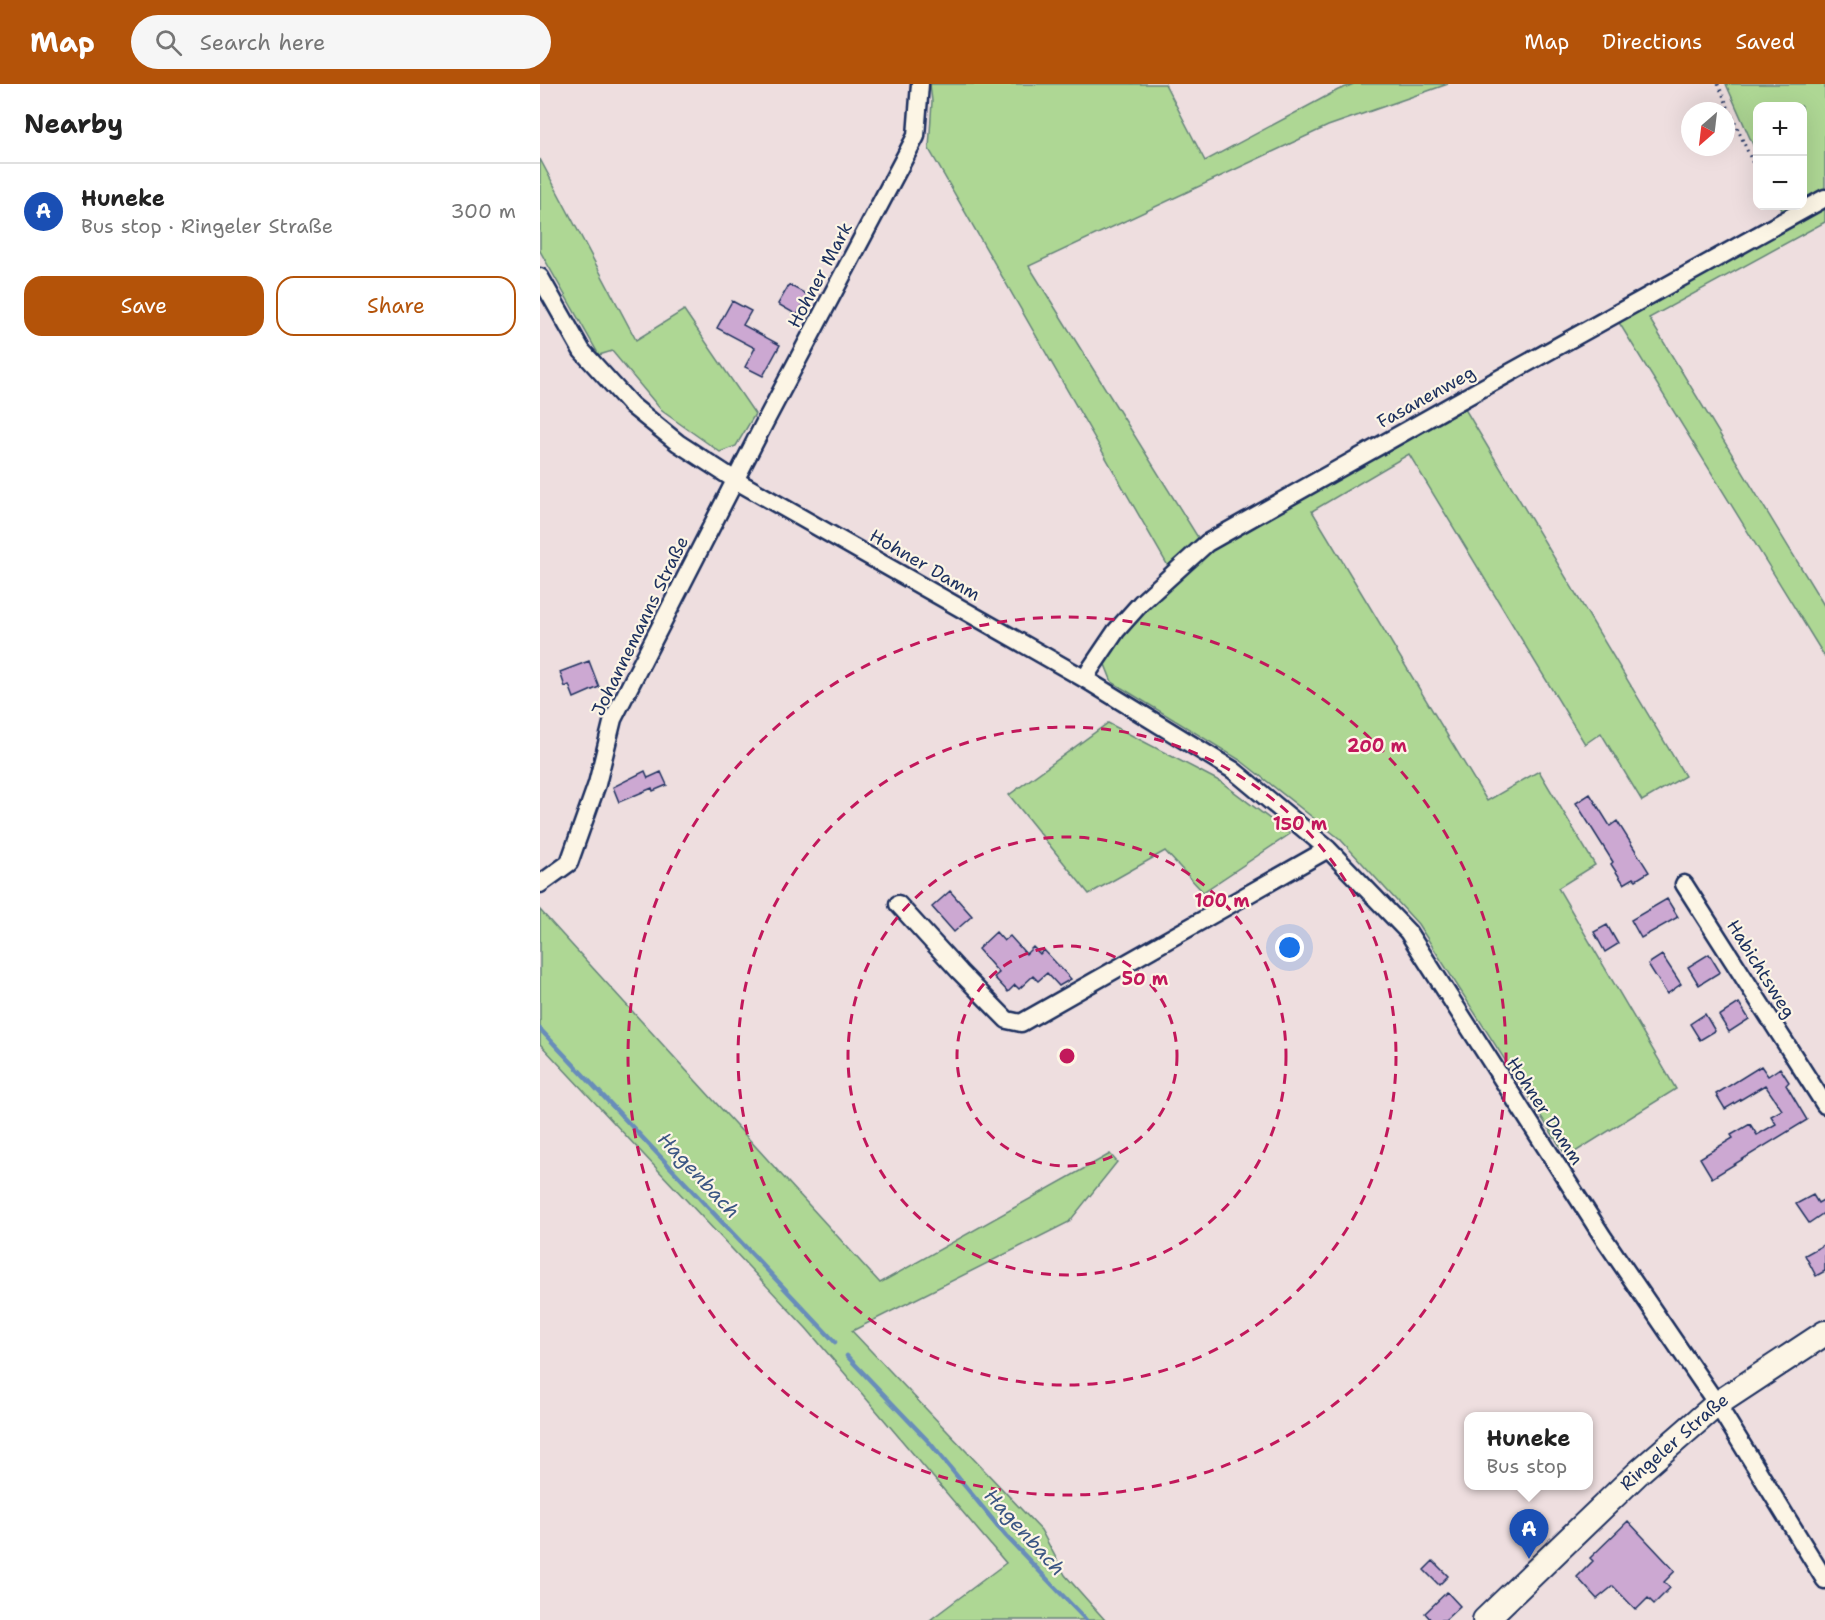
<!DOCTYPE html>
<meta charset="utf-8">
<style>
body{margin:0;font-family:"Shantell Sans",sans-serif;background:#f6f6f6;color:#222}
.controls{position:absolute;right:18px;top:18px;display:grid;overflow:hidden;border-radius:12px;box-shadow:0 6px 24px #0002}
.controls button{width:54px;height:54px;display:grid;place-items:center;padding:0;border:0;border-bottom:2px solid #e0e0e0;background:#fff;color:#222;font:30px sans-serif}
.compass{position:absolute;left:1141px;top:18px;width:54px;height:54px;border-radius:50%;background:#fff;box-shadow:0 6px 24px #0002;rotate:208deg}
.you{position:absolute;left:750px;top:864px;width:21px;height:21px;margin:-15px;border:4px solid #fff;border-radius:50%;background:#1a73e8;box-shadow:0 0 0 9px #1a73e833}
.badge{display:grid;place-items:center;width:39px;height:39px;border-radius:50%;background:#b45309;color:#fff;font-size:20px;font-weight:700}
.pin{position:absolute;translate:-50% -50px;filter:drop-shadow(0 2px 3px #0008)}
.pin::after{content:'';position:absolute;top:32px;width:21px;height:18px;background:inherit;clip-path:polygon(0 0,100% 0,50% 100%)}
.popup{position:absolute;left:924px;top:1328px;width:129px;height:78px;box-sizing:border-box;display:grid;place-content:center;border-radius:12px;background:#fff;filter:drop-shadow(0 2px 4px #0005);font-size:20px;white-space:nowrap;color:#767676}
.popup b{font-size:22px;color:#222}
.popup::after{content:'';position:absolute;left:50%;top:100%;margin-left:-12px;border:12px solid transparent;border-top-color:#fff}
.list{margin:0;padding:0;list-style:none}
h2{display:flex;justify-content:space-between;align-items:center;height:78px;margin:0;padding:0 24px;font-size:26px}
h2 small{font-size:20px;font-weight:400;color:#767676}
.list li{display:grid;grid-template-columns:39px 1fr auto;gap:18px;align-items:center;box-sizing:border-box;height:96px;padding:0 24px;border-top:2px solid #e0e0e0}
.list b{display:block;font-size:22px;white-space:nowrap}
.list p{margin:0;font-size:20px;white-space:nowrap;color:#767676}
.list em{font-size:20px;font-style:normal;color:#767676}
.actions{display:flex;gap:12px;padding:18px 24px}
.actions a{flex:1;padding:14px 0;border:2px solid #b45309;border-radius:18px;text-align:center;font-size:21px;color:#b45309}
.actions .main{background:#b45309;color:#fff}
.icon{flex:none;width:33px;height:33px;fill:none;stroke:currentColor;stroke-width:2;stroke-linecap:round;stroke-linejoin:round}
.map{position:relative;flex:none;width:1285px;height:1536px;overflow:hidden}
header{display:flex;align-items:center;gap:36px;box-sizing:border-box;height:84px;padding:0 30px;background:#b45309;color:#fff}
header strong{font-size:28px}
nav{display:flex;gap:33px;margin-inline-start:auto;font-size:21px}
.search{width:420px;height:54px;background:#f6f6f6;display:flex;align-items:center;gap:15px;box-sizing:border-box;padding:0 21px;border-radius:33px;color:#767676;font-size:22px}
main{display:flex}
aside{flex:1;background:#fff}
.map>svg:first-child{display:block}
.green{fill:#aed794;stroke:#648379;stroke-width:1.5}
.lines{fill:none;stroke-linecap:round;stroke-linejoin:round}
.stream{stroke:#688dba;stroke-width:4.5}
.building{fill:#cca8d2;stroke:#1b2f5e;stroke-width:1.5}
.street-casing{stroke:#1b2f5e;stroke-width:21}
.secondary-casing{stroke:#1b2f5e;stroke-width:28}
.path{stroke:#1b2f5e;stroke-width:3;stroke-dasharray:1.5 4.5;stroke-linecap:butt}
.street{stroke:#fcf5e5;stroke-width:16}
.secondary{stroke:#fcf5e5;stroke-width:24}
.ring{fill:none;stroke:#c2185b;stroke-width:3;stroke-dasharray:10 8}
.labels{text-anchor:middle;stroke-width:4.5;stroke-linejoin:round;paint-order:stroke}
.street-label{font-size:18px;fill:#1b2f5e;stroke:#fcf5e5}
.water-label{font-size:20px;font-style:italic;fill:#3b5684;stroke:#fcf5e5}
.centre{fill:#c2185b;stroke:#fcf5e5;stroke-width:3}
.ring-label{font-size:18px;text-anchor:middle;font-weight:bold;fill:#c2185b;stroke:#fcf5e5;stroke-width:4.5;stroke-linejoin:round;paint-order:stroke}
</style>
<header>
<strong>Map</strong>
<div class="search"><svg class="icon" aria-label="search" viewBox="0 0 24 24"><circle cx="10" cy="10" r="6"/><path d="M15 15l6 6"/></svg>Search here</div>
<nav><a>Map</a><a>Directions</a><a>Saved</a></nav>
</header>
<main>
<aside>
<h2>Nearby<small></small></h2>
<ul class="list">
<li><span class="badge" style="background:#1a4fb4">A</span><div><b>Huneke</b><p>Bus stop · Ringeler Straße</p></div><em>300 m</em></li>
</ul>
<div class="actions"><a class="main">Save</a><a>Share</a></div>
</aside>
<div class="map">
<svg width="1285" height="1536" viewBox="0 0 1285 1536">
<rect width="100%" height="100%" fill="#eededf"/>
<filter id="ink" filterUnits="userSpaceOnUse"><feTurbulence type="fractalNoise" baseFrequency=".0167" numOctaves="2"/><feDisplacementMap in="SourceGraphic" scale="12" xChannelSelector="R" yChannelSelector="G"/><feConvolveMatrix kernelMatrix="1 2 1 2 8 2 1 2 1" color-interpolation-filters="sRGB"/></filter>
<g filter="url(#ink)">
<path class="green" d="M390,0H625L665,77L798,6L814,0H908L788,42L489,182L667,468L925,325L1145,692L1102,717L1061,649L1045,660L869,370L772,427L947,717L999,687L1055,781L1018,804L1136,1005L1027,1073L878,840L800,755L700,676L572,598L564,578L585,549L636,496L389,65L392,17Z
M1186,0H1285V138L1109,234L1285,523V573L1078,237L1243,128L1240,122H1262V22H1218L1217,70Z
M0,75L96,256L144,226L215,330L196,362L180,368L122,327L72,267L59,271L0,167Z
M568,639L681,698L750,750L663,808L625,767L549,810L469,711Z
M0,826L340,1199L570,1070L577,1078L529,1138L312,1247L501,1446L525,1491L565,1536H390L466,1479L267,1245L0,960Z"/>
<g class="lines">
<path class="stream" d="M0,945L295,1258
M307,1272L389,1358L466,1452L546,1536"/>
</g>
<path class="building" d="M249,201L268,211L257,231L238,220Z
M192,217L211,227L203,241L240,261L223,292L205,283L215,264L177,244Z
M49,577L59,603L34,614L29,601L25,603L20,588Z
M105,687L108,694L121,688L127,701L113,707L112,704L79,718L73,703Z
M1050,710L1070,742L1077,737L1109,788L1096,796L1094,794L1084,800L1071,780L1073,778L1036,719Z
M410,807L432,832L414,848L392,823Z
M1127,815L1138,833L1101,854L1091,836Z
M1067,841L1078,860L1065,868L1054,848Z
M456,848L464,857L470,852L486,870L493,863L500,870L504,866L531,895L519,902L507,889L498,897L493,892L479,905L475,901L468,908L454,893L459,889L438,865Z
M1169,870L1180,888L1159,901L1148,883Z
M1122,871L1141,900L1127,910L1108,880Z
M1199,919L1209,935L1189,948L1179,932Z
M1165,930L1175,947L1160,956L1150,940Z
M1221,982L1228,992L1240,984L1249,998L1246,1001L1267,1036L1172,1094L1160,1074L1193,1054L1191,1051L1210,1040L1217,1051L1236,1040L1231,1032L1242,1026L1225,1001L1185,1025L1176,1010Z
M1273,1111L1278,1119L1285,1115V1128L1269,1139L1256,1120Z
M1285,1160V1187L1276,1192L1265,1171Z
M1088,1437L1135,1487L1124,1498L1130,1504L1114,1520L1108,1514L1096,1526L1073,1502L1057,1515L1037,1493L1053,1477L1050,1474Z
M893,1477L908,1492L899,1501L884,1486Z
M907,1508L920,1522L905,1536H891L885,1529Z"/>
<g class="lines">
<defs>
<path id="street" d="M0,193L42,267L91,321L138,359L195,396L545,595L693,686L788,765L868,848L1063,1153L1177,1320L1285,1496
M545,595L551,584L576,547L601,519L667,459L919,317L1285,114
M0,800L29,779L57,700L73,635L225,338L376,52L380,0
M1144,800L1285,1021
M358,820L420,888L467,936L481,939L788,765"/>
<g id="secondary">
<path id="s1" d="M945,1536L1099,1388L1177,1320L1285,1249"/>
</g>
</defs>
<use href="#street" class="street-casing"/>
<use href="#secondary" class="secondary-casing"/>
<path class="path" d="M1178,0L1218,91"/>
<use href="#street" class="street"/>
<use href="#secondary" class="secondary"/>
</g>
</g>
<g class="ring">
<circle cx="527" cy="972" r="110"/>
<circle cx="527" cy="972" r="219"/>
<circle cx="527" cy="972" r="329"/>
<circle cx="527" cy="972" r="439"/>
</g>
<g class="labels">
<g class="street-label">
<text transform="translate(280 191) rotate(-62)" y="6">Hohner Mark</text>
<text transform="translate(886 313) rotate(-29)" y="6">Fasanenweg</text>
<text transform="translate(385 481) rotate(30)" y="6">Hohner Damm</text>
<text transform="translate(100 542) rotate(-64)" y="6">Johannemanns Straße</text>
<text transform="translate(1221 885) rotate(58)" y="6">Habichtsweg</text>
<text transform="translate(1005 1027) rotate(57)" y="6">Hohner Damm</text>
<text dy="6" stroke="none"><textPath href="#s1" startOffset="260">Ringeler Straße</textPath></text>
</g>
<g class="water-label">
<text transform="translate(159 1091) rotate(47)" y="7">Hagenbach</text>
<text transform="translate(485 1448) rotate(48)" y="7">Hagenbach</text>
</g>
</g>
<circle cx="527" cy="972" r="9" class="centre"/>
<g class="ring-label">
<text x="837" y="668">200 m</text>
<text x="760" y="746">150 m</text>
<text x="682" y="823">100 m</text>
<text x="605" y="901">50 m</text>
</g>
</svg>
<div class="controls">
<button>+</button>
<button>−</button>
</div>
<svg class="compass" viewBox="-18 -18 36 36"><path d="M0-13l5 13h-10z" fill="#e53935"/><path d="M0 13l5-13h-10z" fill="#767676"/></svg>
<div class="you"></div>
<div class="pin badge" style="left:989px;top:1475px;background:#1a4fb4">A</div>
<div class="popup"><b>Huneke</b>Bus stop</div>
</div>
</main>
